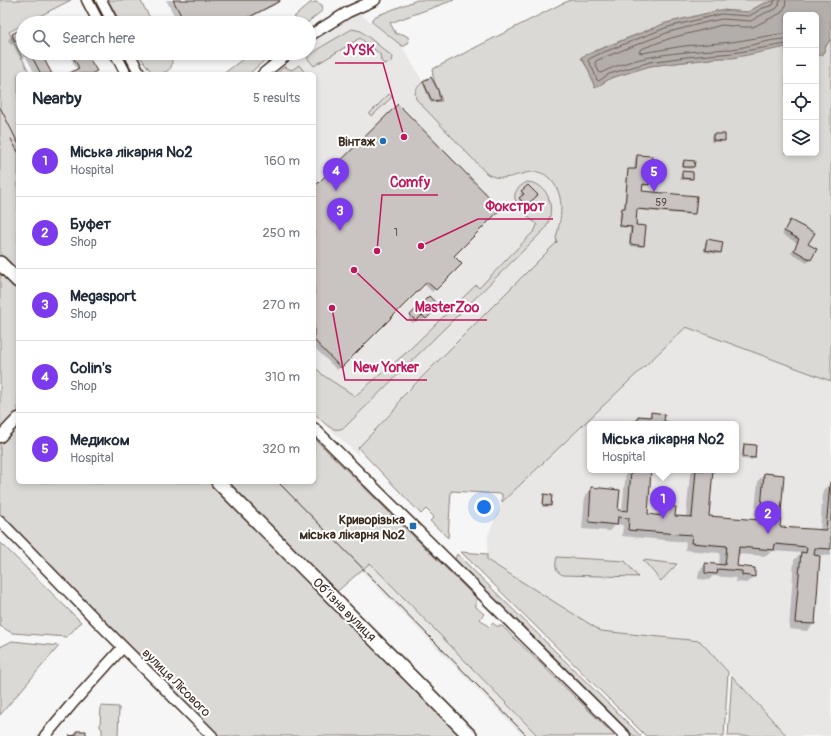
<!DOCTYPE html>
<meta charset="utf-8">
<style>
body{margin:0;font-family:Pangolin,sans-serif;background:#f6f6f7;color:#1f2937}
.controls{position:absolute;right:12px;top:12px;display:grid;overflow:hidden;border-radius:6px;box-shadow:0 2px 6px #0003}
.controls button{width:36px;height:36px;display:grid;place-items:center;padding:0;border:0;border-bottom:1px solid #e0e1e3;background:#fff;color:#1f2937;font:20px sans-serif}
.you{position:absolute;left:484px;top:507px;width:14px;height:14px;margin:-10px;border:3px solid #fff;border-radius:50%;background:#1a73e8;box-shadow:0 0 0 6px #1a73e833}
.badge{display:grid;place-items:center;width:26px;height:26px;border-radius:50%;background:#7c3aed;color:#fff;font-size:13px;font-weight:700}
.pin{position:absolute;translate:-50% -33px;filter:drop-shadow(0 1px 2px #0008)}
.pin::after{content:'';position:absolute;top:21px;width:14px;height:12px;background:inherit;clip-path:polygon(0 0,100% 0,50% 100%)}
.popup{position:absolute;left:587px;top:421px;width:152px;height:52px;box-sizing:border-box;display:grid;place-content:center;border-radius:6px;background:#fff;filter:drop-shadow(0 1px 3px #0005);font-size:13px;white-space:nowrap;color:#747a83}
.popup b{font-size:15px;color:#1f2937}
.popup::after{content:'';position:absolute;left:50%;top:100%;margin-left:-8px;border:8px solid transparent;border-top-color:#fff}
.list{margin:0;padding:0;list-style:none}
h2{display:flex;justify-content:space-between;align-items:center;height:52px;margin:0;padding:0 16px;font-size:17px}
h2 small{font-size:13px;font-weight:400;color:#747a83}
.list li{display:grid;grid-template-columns:26px 1fr auto;gap:12px;align-items:center;box-sizing:border-box;height:72px;padding:0 16px;border-top:1px solid #e0e1e3}
.list b{display:block;font-size:15px;white-space:nowrap}
.list p{margin:0;font-size:13px;white-space:nowrap;color:#747a83}
.list em{font-size:13px;font-style:normal;color:#747a83}
.icon{flex:none;width:22px;height:22px;fill:none;stroke:currentColor;stroke-width:2;stroke-linecap:round;stroke-linejoin:round}
.map{position:relative;flex:none;width:831px;height:736px;overflow:hidden}
.search{position:absolute;background:#fff;box-shadow:0 2px 6px #0003;left:16px;top:16px;width:300px;height:44px;display:flex;align-items:center;gap:10px;box-sizing:border-box;padding:0 14px;border-radius:22px;color:#747a83;font-size:15px}
.panel{position:absolute;background:#fff;box-shadow:0 2px 6px #0003;left:16px;top:72px;width:300px;height:412px;border-radius:6px}
.map>svg:first-child{display:block}
.built{fill:#e9e7e6;fill-rule:evenodd}
.green{fill:#dbd9d6;stroke:#8b827a}
.water{fill:#b4aeaa;stroke:#847972}
.shadow{fill:#0003}
.lines{fill:none;stroke-linecap:round;stroke-linejoin:round}
.shore{stroke:#6b5f56;stroke-width:1}
.building{fill:#c9c3c1;stroke:#3b2a1e}
.minor-casing{stroke:#3b2a1e;stroke-width:13}
.major-casing{stroke:#3b2a1e;stroke-width:16}
.minor{stroke:#fff;stroke-width:10}
.major{stroke:#fff;stroke-width:13}
.tram{stroke:#3b2a1e;stroke-width:1}
.poi-dot{fill:#1f6fb2;stroke:#fff;stroke-width:1.5}
.labels{text-anchor:middle;stroke-width:4;stroke-linejoin:round;paint-order:stroke}
.number-label{font-size:11px;fill:#5e5047}
.poi-label{font-size:13px;font-weight:bold;fill:#3b2a1e;stroke:#fff;text-anchor:end}
.street-label{font-size:13px;fill:#3b2a1e;stroke:#fff}
.leader{fill:none;stroke:#c2185b;stroke-width:1.5}
.callout-dot{fill:#c2185b;stroke:#fff;stroke-width:1.5}
.callout-label{font-size:14px;text-anchor:middle;font-weight:bold;fill:#c2185b;stroke:#fff;stroke-width:4;stroke-linejoin:round;paint-order:stroke}
</style>
<div class="map">
<svg width="831" height="736" viewBox="0 0 831 736">
<rect width="100%" height="100%" fill="#f7f6f6"/>
<filter id="ink" filterUnits="userSpaceOnUse"><feTurbulence type="fractalNoise" baseFrequency=".025" numOctaves="2"/><feDisplacementMap in="SourceGraphic" scale="8" xChannelSelector="R" yChannelSelector="G"/><feConvolveMatrix kernelMatrix="1 2 1 2 8 2 1 2 1" color-interpolation-filters="sRGB"/></filter>
<g filter="url(#ink)">
<path class="built" d="M359,13L402,46L423,82L416,88L506,179L532,172H540L548,176L557,186L561,198V211L556,238L558,242L401,397L396,408L358,448V455L314,414V74H272L297,53H309V45L334,27Z
M686,327L831,381V736H787L700,641L601,631L487,560L488,535L502,502ZM590,424H736V470H590Z
M274,482L370,563L538,736H523Z"/>
<path class="green" d="M0,0H71L26,23H23V25L9,32L30,74H18V482H314V438L476,598V607L484,614L480,619L489,627L493,623L496,626H502L615,736H538L370,563L332,596L470,736H212L0,521Z
M108,0H140L153,23H121Z
M417,0H454L390,23L396,34H403L408,37L409,42L405,46H402L372,22V19L376,16Z
M571,0H777L762,4L748,12L721,10L666,23L597,50L581,58L588,69L595,88L611,78L650,66L718,58L733,57L786,47V153H816V55H823L825,47L831,39V381L686,327L502,502V494L451,491L448,538L430,521L434,517L426,509L421,514L358,448L396,408L401,398L557,242L556,238C561,218 566,197 551,180C546,174 539,171 532,172C514,174 505,183 487,174L416,99C414,90 416,88 423,82L431,102L442,101C440,93 430,75 433,69L561,4Z
M316,2L322,5L323,10L307,23H302L294,17L310,3Z
M352,29L361,31L393,57L392,62L384,64L381,61L380,54L360,38L314,66L307,58L323,46Z
M137,53H169C177,68 168,74 153,74Z
M251,53H273L249,74H223Z
M299,65L306,74H276L284,67L292,70Z
M389,94L392,97L372,116L369,114Z
M527,182C551,183 556,212 545,229L345,427C332,435 323,421 314,413V366L324,376L355,396L407,352L476,285L479,288L535,230L537,225C524,212 500,196 527,182Z
M0,542L81,622L67,637L12,633L0,626Z
M461,552L487,554V560L601,631L700,641L728,672L724,736H646Z
M457,554L641,736H634L455,559Z
M557,557L625,561L638,577L563,575C554,571 555,566 557,557Z
M643,560L677,564L661,581Z
M12,641L59,646L0,715V647Z
M732,676L787,736H728Z
M101,706L119,707L118,736H102V729L100,727Z"/>
<path class="water" d="M777,0H831V39L825,47L823,55H816V15H786V47L733,58H718L650,66L611,78L595,88L588,69L581,57L666,23L721,10L748,12L762,4Z"/>
<path class="shadow" d="M166,0H279L275,5L240,23H178Z
M23,30V53H40L50,74H35L26,57L21,59L13,44L11,45L8,40L12,35Z
M68,53H84L94,72L91,74H70L77,70Z
M424,82L439,100L431,101Z
M713,135L724,140L722,142H711V137Z
M637,156L648,184L646,186H641V192L694,213L692,215L636,210L634,226L644,245L642,247L629,246L630,228L619,227L620,211L624,209L627,172L629,170H634L635,158Z
M684,161L693,167L691,169L682,168V163Z
M683,172L692,178L690,180H680L681,174Z
M528,186L537,195L524,207L518,201L522,196L520,194Z
M314,189L453,256L461,264L432,292L424,284L337,370L314,347Z
M791,221L807,245L811,259L807,263L791,253L797,243L782,234Z
M707,240L720,252L718,254L704,252L705,242Z
M429,297L437,306L422,321L418,318L413,323L408,319Z
M651,413L668,424H634L635,420L638,417L648,418Z
M745,445L755,446L754,458L752,460L741,459L743,447Z
M626,470H650L647,515L656,516L657,513L664,506L674,517L686,518L690,474L694,470H712L708,517L754,521L758,481L764,474L779,528L820,531L823,490L831,483V556L819,555L814,624L807,631L789,629L794,560L801,553L772,551L766,556L737,554L736,567L754,576L747,583L735,582L736,578L713,576L709,580L698,579L699,571L706,564L719,565L720,553L685,550L686,542L622,536L623,525L616,524L609,531L582,529L585,495L592,488L617,511L622,512Z
M545,495L550,505L548,507H542L543,497Z"/>
<g class="lines">
<path class="shore" d="M775,0L773,5L763,8L749,16L721,14L668,27L599,54L589,59L588,61L592,67L597,80L599,81L609,74L650,62L686,57L733,53L786,44
M780,0L779,5L776,9L765,13L751,21L722,19L707,22L669,32L600,59L596,61L595,63L599,72L601,73C636,54 692,51 732,49C750,47 768,39 786,39
M786,33L732,42L684,46L642,53L639,52L641,49L671,38L722,25L742,27H753L781,13L785,7L786,0"/>
</g>
<path class="building" d="M173,0H280V1L238,23H185Z
M23,28V50L18,40L15,41L12,34Z
M24,53H41L52,74H41L30,53L26,56Z
M71,53H86L97,71L91,74H68L79,68Z
M431,77L438,90L440,100L432,101L423,81Z
M398,104L501,209L454,256L462,264L436,290L427,282L341,368L314,340V187Z
M713,134H725V141L713,140Z
M637,155L652,156L649,185L643,184L642,191L697,196L695,214L637,209L636,225L646,226L644,246L630,244L632,227L620,226L622,208H625L628,169H636Z
M684,160L695,161L694,167H683Z
M682,171L693,172V179L682,178Z
M528,185L538,195L526,206L519,198L524,194L521,191Z
M790,220L815,233L808,244L817,249L811,260L794,250L799,239L784,231Z
M707,239L723,242L721,253L705,250Z
M429,296L439,306L426,319L422,315L416,321L410,315Z
M651,412L665,414L664,421L669,422V424H637L638,416L651,417Z
M744,444L756,445L755,458L743,457Z
M631,470H651L648,514L662,516L663,505L676,507L675,516L692,517L696,470H713L709,516L760,520L764,473L784,475L780,527L826,530L830,482H831V549L815,548L814,555L820,556L815,624L795,623L801,552L806,553L807,547L775,544L774,550L739,547L737,566L755,568V577L742,575V571L718,569L717,574L705,573V563L725,565L727,546L691,543L692,535L628,530L629,518L618,517L617,525L589,522L591,487L620,490L618,510L628,511Z
M544,494L552,495L551,506L543,505Z
M76,731H86V736H69L76,735Z"/>
<g class="lines">
<defs>
<path id="minor" d="M87,0L99,23
M101,0L113,23
M309,36L348,12L375,0
M115,53L126,74
M129,53L140,74
M263,74L289,53
M314,428L625,736
M0,437L18,418
M0,521L96,620L212,736
M45,736L71,705L123,647"/>
<path id="major" d="M0,263L18,281
M218,482L470,736"/>
</defs>
<use href="#minor" class="minor-casing"/>
<use href="#major" class="major-casing"/>
<use href="#minor" class="minor"/>
<use href="#major" class="major"/>
<path class="tram" d="M0,107L18,143
M11,139L18,152
M278,482L527,736"/>
</g>
</g>
<g class="poi-dot">
<circle cx="383" cy="141" r="4"/>
<rect x="409" y="522" width="8" height="8" rx="2"/>
</g>
<g class="labels">
<g class="number-label">
<text x="661" y="206">59</text>
<text x="396" y="236">1</text>
</g>
<g class="poi-label">
<text x="375" y="146">Вінтаж</text>
<text x="405" y="524">Криворізька<tspan x="405" dy="15">міська лікарня №2</tspan></text>
</g>
<g class="street-label">
<text transform="translate(345 609) rotate(45)" y="5">Обʼїзна вулиця</text>
<text transform="translate(177 682) rotate(45)" y="5">вулиця Лісового</text>
</g>
</g>
<path class="leader" d="M404 137L383 63H335M377 251L382 195H438M421 246L478 219H553M354 270L407 320H487M332 308L345 380H427"/>
<g class="callout-dot">
<circle cx="404" cy="137" r="4"/>
<circle cx="377" cy="251" r="4"/>
<circle cx="421" cy="246" r="4"/>
<circle cx="354" cy="270" r="4"/>
<circle cx="332" cy="308" r="4"/>
</g>
<g class="callout-label">
<text x="359" y="55">JYSK</text>
<text x="410" y="187">Comfy</text>
<text x="515" y="211">Фокстрот</text>
<text x="447" y="312">MasterZoo</text>
<text x="386" y="372">New Yorker</text>
</g>
</svg>
<div class="controls">
<button>+</button>
<button>−</button>
<button><svg class="icon" aria-label="locate" viewBox="0 0 24 24"><circle cx="12" cy="12" r="6"/><path d="M12 2v4M12 18v4M2 12h4M18 12h4"/></svg></button>
<button><svg class="icon" aria-label="layers" viewBox="0 0 24 24"><path d="M12 4l9 5-9 5-9-5zM3 14l9 5 9-5"/></svg></button>
</div>
<div class="you"></div>
<div class="pin badge" style="left:663px;top:519px">1</div>
<div class="popup"><b>Міська лікарня №2</b>Hospital</div>
<div class="pin badge" style="left:768px;top:534px">2</div>
<div class="pin badge" style="left:340px;top:231px">3</div>
<div class="pin badge" style="left:336px;top:191px">4</div>
<div class="pin badge" style="left:654px;top:192px">5</div>
<div class="search"><svg class="icon" aria-label="search" viewBox="0 0 24 24"><circle cx="10" cy="10" r="6"/><path d="M15 15l6 6"/></svg>Search here</div>
<section class="panel">
<h2>Nearby<small>5 results</small></h2>
<ul class="list">
<li><span class="badge">1</span><div><b>Міська лікарня №2</b><p>Hospital</p></div><em>160 m</em></li>
<li><span class="badge">2</span><div><b>Буфет</b><p>Shop</p></div><em>250 m</em></li>
<li><span class="badge">3</span><div><b>Megasport</b><p>Shop</p></div><em>270 m</em></li>
<li><span class="badge">4</span><div><b>Colin's</b><p>Shop</p></div><em>310 m</em></li>
<li><span class="badge">5</span><div><b>Медиком</b><p>Hospital</p></div><em>320 m</em></li>
</ul>
</section>
</div>
